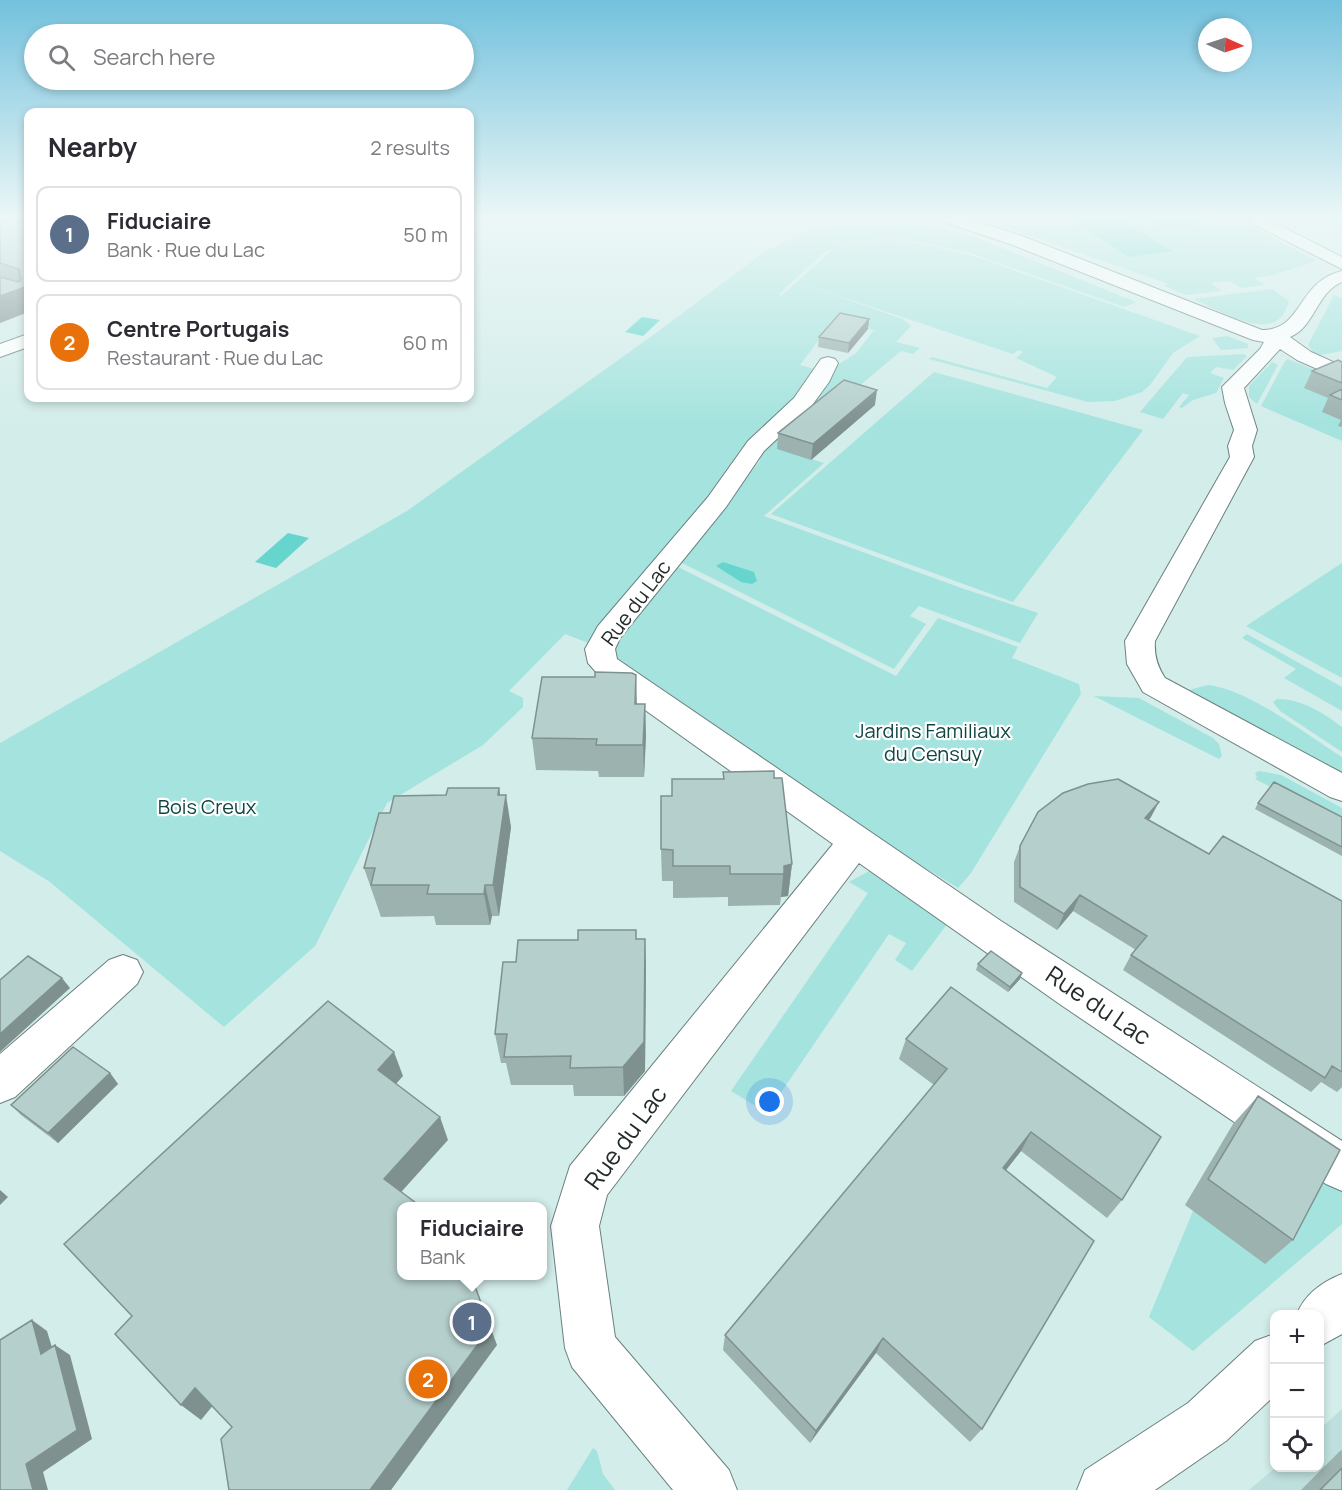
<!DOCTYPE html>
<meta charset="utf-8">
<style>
body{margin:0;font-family:Manrope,sans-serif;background:#f2f2f3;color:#2b2b33}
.controls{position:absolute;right:18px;bottom:18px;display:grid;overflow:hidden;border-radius:12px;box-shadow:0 3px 9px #0003}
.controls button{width:54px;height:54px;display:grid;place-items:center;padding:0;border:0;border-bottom:2px solid #e1e1e2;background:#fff;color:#2b2b33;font:30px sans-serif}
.compass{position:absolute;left:1198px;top:18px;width:54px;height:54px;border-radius:50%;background:#fff;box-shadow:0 3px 9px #0003;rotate:93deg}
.you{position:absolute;left:770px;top:1102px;width:21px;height:21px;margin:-15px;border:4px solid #fff;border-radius:50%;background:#1a73e8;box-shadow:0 0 0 9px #1a73e833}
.badge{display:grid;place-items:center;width:39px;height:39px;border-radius:50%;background:#111827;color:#fff;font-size:20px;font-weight:700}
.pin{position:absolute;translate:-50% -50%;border:3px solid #fff;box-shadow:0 2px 6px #0006}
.popup{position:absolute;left:397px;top:1202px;width:150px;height:78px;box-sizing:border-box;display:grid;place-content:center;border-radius:12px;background:#fff;filter:drop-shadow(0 2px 4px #0005);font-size:20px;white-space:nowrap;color:#7c7c81}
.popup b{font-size:22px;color:#2b2b33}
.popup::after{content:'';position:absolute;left:50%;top:100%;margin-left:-12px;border:12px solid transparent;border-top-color:#fff}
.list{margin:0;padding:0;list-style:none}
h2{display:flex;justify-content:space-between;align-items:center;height:78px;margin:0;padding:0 24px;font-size:26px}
h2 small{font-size:20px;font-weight:400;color:#7c7c81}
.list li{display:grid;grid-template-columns:39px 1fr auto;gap:18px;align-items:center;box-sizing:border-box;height:96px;margin:0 12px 12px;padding:0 12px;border:2px solid #e1e1e2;border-radius:12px}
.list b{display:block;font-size:22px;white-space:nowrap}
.list p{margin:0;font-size:20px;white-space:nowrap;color:#7c7c81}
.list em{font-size:20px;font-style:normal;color:#7c7c81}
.icon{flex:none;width:33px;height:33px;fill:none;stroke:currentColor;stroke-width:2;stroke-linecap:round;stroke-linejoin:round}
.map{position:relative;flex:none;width:1342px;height:1490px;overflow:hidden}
.search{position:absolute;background:#fff;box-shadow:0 3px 9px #0003;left:24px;top:24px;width:450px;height:66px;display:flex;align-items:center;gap:15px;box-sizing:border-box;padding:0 21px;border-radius:33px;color:#7c7c81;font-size:22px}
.panel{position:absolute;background:#fff;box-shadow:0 3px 9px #0003;left:24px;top:108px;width:450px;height:294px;border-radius:12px}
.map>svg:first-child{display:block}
.built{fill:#bedfdd}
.green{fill:#a5e3de}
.water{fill:#65d5cd}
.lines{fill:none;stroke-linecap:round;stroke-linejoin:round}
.minor-casing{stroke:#6a817f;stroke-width:2}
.tertiary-casing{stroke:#6a817f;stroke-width:2}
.secondary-casing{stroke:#6a817f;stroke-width:2}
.minor{fill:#fff;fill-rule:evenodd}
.tertiary{fill:#fff;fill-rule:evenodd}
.secondary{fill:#fff;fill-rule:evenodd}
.wall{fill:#9cb2af}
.shaded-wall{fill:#7f918f}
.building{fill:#b5cfcc;stroke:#7f918f;stroke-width:1.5}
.labels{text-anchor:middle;stroke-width:4.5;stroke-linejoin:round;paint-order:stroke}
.street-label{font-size:20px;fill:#222b2a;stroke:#fff}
.park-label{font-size:20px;fill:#114542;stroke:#fff}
.near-street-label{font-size:24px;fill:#222b2a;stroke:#fff}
</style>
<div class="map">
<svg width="1342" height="1490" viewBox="0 0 1342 1490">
<rect width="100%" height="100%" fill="#d3edea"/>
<path class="built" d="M1342,1409V1490H1249L1275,1468H1320V1429Z"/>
<path class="green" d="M974,216H1232L1317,261L1270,276L1254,278L1265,285L1241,288L1230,281L1211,283L1222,291L1186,295L1164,286L1168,284L1157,280Z
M891,219L915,221L975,237L1136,302L1124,307L970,253L891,237L854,243L825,252L778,295L781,296L830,252L853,244L890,238L971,255L1200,336L1173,353L1150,385L1142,392L1115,401L1088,402L929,359L932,357L1047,388L1057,377L1016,358L1023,352L1018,350L1013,354L797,282L903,319L911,326L896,342L920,348L913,354L901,351L846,397L777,448L824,463L764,516L964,589L1038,613L1020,643L919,606L910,616L926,624L894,669L676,560L760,461L761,447L836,366L856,353L874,330L868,329L870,326L840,320L835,326L830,325L800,365L814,369L817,373L591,644L565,634L509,691L523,698V707L483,745L387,803L315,946L224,1027L50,882L0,851V743L407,511L656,333L766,251L814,228L873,220L891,222L894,220Z
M1272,289L1289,301C1287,308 1283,318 1276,321C1256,333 1213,308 1194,299Z
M1334,295L1342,299V351L1316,356L1308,345Z
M1227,336L1248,344V348L1221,350L1212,338Z
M1244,354L1247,356L1233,370L1216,367L1210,373L1224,378L1216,393L1193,400L1182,408L1179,407L1189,395L1183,393L1163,419L1140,412L1187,357Z
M1288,359L1342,381L1330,392L1342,417L1339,426L1342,427V441L1261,406L1285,361Z
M1272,362L1278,365L1257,404L1249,397V386Z
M934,372L1143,430L1013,602L771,514Z
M1342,563V678L1246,626Z
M672,564L896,676L938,618L1018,647L1012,658L1079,684L1081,694L971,873L958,888L841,816L616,663L610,641Z
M1247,634L1342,687V711L1284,678L1296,669L1242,638Z
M1208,685C1250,690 1305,734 1342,757V776L1185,691Z
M1094,696L1139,698L1213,738L1219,744L1222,756L1219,759Z
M1277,699C1302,699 1322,712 1342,727V752L1280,711L1273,702Z
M1259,771L1281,775L1342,808V824L1255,779L1257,777L1255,773Z
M871,870L954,915L912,971L895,960L906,943L889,934L767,1113L731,1091L868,893L849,882Z
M1317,1166L1342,1184V1224L1193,1351L1149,1317L1193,1211Z
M593,1448L597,1451L603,1474L615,1490H567Z"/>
<path class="water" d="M1114,216L1169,249L1174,251L1129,257L1067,217Z
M1147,216H1199L1204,221C1196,227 1152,227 1143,221Z
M642,317L660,320L643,336L625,332Z
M288,533L309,538L276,568L255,562Z
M723,562L754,572L757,581L752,584L741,582L716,566Z"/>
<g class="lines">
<defs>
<path id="minor" d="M933,216H958L1022,236L1262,330C1304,330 1296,282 1342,271V282C1316,293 1315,327 1290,337L1311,352L1342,366V380L1297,360L1280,349L1244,388L1257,430L1252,446L1254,457L1155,641C1154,655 1157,666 1165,678L1342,773V801L1330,797L1143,692L1127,664L1125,641L1230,457L1228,446L1234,430L1225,403L1222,387L1260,349L1264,342L1253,340L1010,244L935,219Z
M1241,216H1261L1342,257V269L1243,219Z
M828,357L835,359L838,363L829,382L810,408L764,451L726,507L620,638L615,649L617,659L1001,921L1342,1141V1191L1326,1184L1061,1005L859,863L607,1195L599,1226L615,1337L729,1470L737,1490H673L572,1367L565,1348L551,1226L570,1166L833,844L603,680L588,663L585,649L598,626L708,497L748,441L794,398L821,359Z
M123,955L137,960L143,972L137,984L15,1097L0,1103V1054L109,960Z"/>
<path id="tertiary" d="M1342,1274V1334L1320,1346V1314H1297C1305,1294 1322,1282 1342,1274Z
M1274,1334V1396L1226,1441L1155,1490H1077L1085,1470L1188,1403L1255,1341Z"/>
<path id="secondary" d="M28,334V347L0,357V344Z"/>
</defs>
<use href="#minor" class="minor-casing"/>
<use href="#tertiary" class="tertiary-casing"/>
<use href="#secondary" class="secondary-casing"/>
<use href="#minor" class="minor"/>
<use href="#tertiary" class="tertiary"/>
<use href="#secondary" class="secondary"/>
</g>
<path class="wall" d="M0,216H28V312L0,323Z
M869,319L868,329L848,353L818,347L819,337Z
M1342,362V427L1338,426L1341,420L1322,412L1328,398L1304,388L1312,371Z
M875,405L811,460L777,449L778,433Z
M637,704H645L646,736L644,777H599L598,771L536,770L532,738Z
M723,772L774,778L792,864L788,896L781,897L780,905L728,906V897L673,898V881H662L661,849L672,796L723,779Z
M499,788L500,795L511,827L499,916H492L490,925H436L434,916L381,917L364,868L390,813L446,795Z
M1258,803L1342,817V856L1255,809Z
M1151,817L1149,820L1209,854L1342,901V1087L1337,1092L1321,1082L1311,1092L1123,970L1131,955L1136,950L1073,911L1057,930L1014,902V862L1020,846Z
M637,939H645L646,969L645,1071L624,1096H574L573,1085H511L506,1063H501L495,1034L516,962Z
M978,964L1022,973L1020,979L1008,992L976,970Z
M951,987L1122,1200L1107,1218L1021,1151L1005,1171L982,1429L970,1442L876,1353L810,1443L723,1350L725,1335L934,1085L899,1059L906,1039Z
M110,1073L118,1084L58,1143L21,1115L11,1105Z
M1258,1096L1293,1240L1265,1264L1185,1205L1233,1124Z
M1342,1450V1490H1301L1340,1451Z"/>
<path class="shaded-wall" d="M28,286V312L0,323V296Z
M869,319L868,329L848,353L849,343Z
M877,390L875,405L811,460L813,444Z
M636,675L637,707L635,704Z
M645,704L646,736L644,777L643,745Z
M499,788L503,813L506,795L511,827L499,916L493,885Z
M1159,802L1151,817L1137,834L1145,818Z
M792,864L788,896L781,897L784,866Z
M485,885L492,916L490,925L484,894Z
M1080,895L1073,911L1057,930L1064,914Z
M645,939L646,969L645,1071L624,1096L623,1067Z
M1022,973L1020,979L1008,992L1010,987Z
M62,978L70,988L0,1052V1034Z
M394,1052L403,1076L387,1094L378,1070Z
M110,1073L118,1084L58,1143L48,1133Z
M440,1117L448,1140L394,1200L384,1179Z
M1031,1132L1021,1151L993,1187L1003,1168Z
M0,1190L8,1197L0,1205Z
M471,1275L497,1345L391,1490H370Z
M32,1320L47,1331L57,1364L41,1354Z
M883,1338L876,1353L810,1443L816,1431Z
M55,1345L70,1355L92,1439L43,1472L48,1490H33L26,1464Z
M195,1388L215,1403L201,1420L181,1405Z"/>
<path class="building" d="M0,216H28V286L0,296V277L18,282L21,280L19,269L0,263Z
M840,313L869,319L849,343L819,337Z
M1338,360L1342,362V383L1312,371Z
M844,380L877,390L813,444L778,433Z
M1342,389V400L1330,395Z
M595,672L632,673L636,675L635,704H645L643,745H596L597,739L532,738L542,677H595Z
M774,771V778H782L792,864L784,866V874H730V866H673V850L661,849V796H672V779H724L723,772Z
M1118,779L1159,802L1145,818L1209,854L1223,836L1342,901V1072L1332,1066L1325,1078L1131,955L1147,936L1080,895L1064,914L1020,887V846L1038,812L1063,793L1088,784Z
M1274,782L1342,817V847L1258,803Z
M448,788H499L498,795H506L493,885H485L484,894H427L429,885H371L375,868H364L379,813H390L394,796L446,795Z
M578,930H636V939H645L644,1042L623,1067L570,1068L571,1056L504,1057L507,1034H495L503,962H516L518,940H578Z
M991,951L1022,973L1010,987L978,964Z
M28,956L62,978L0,1034V980Z
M951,987L1161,1137L1122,1200L1031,1132L1003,1168L1094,1241L982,1429L883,1338L816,1431L725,1335L947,1069L906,1039Z
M328,1001L394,1052L378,1070L440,1117L384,1179L420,1206H402V1275H471L490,1328L370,1490H229L221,1439L232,1427L195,1388L181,1405L115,1334L132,1316L64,1244Z
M73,1047L110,1073L48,1133L11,1105Z
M1258,1096L1340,1150L1293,1240L1208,1179Z
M32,1320L41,1354L55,1345L77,1430L26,1464L33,1490H0V1340Z
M1342,1468V1490H1320Z"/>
<linearGradient id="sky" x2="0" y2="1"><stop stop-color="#73c1dd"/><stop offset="0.51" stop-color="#ebf7f6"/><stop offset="1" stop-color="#ebf7f6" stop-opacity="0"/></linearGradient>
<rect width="1342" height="425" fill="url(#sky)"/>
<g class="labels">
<g class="street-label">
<text transform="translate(636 603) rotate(-53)" y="7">Rue du Lac</text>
</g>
<g class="park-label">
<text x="933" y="738">Jardins Familiaux<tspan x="933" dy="23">du Censuy</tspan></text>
<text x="207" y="814">Bois Creux</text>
</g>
<g class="near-street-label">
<text transform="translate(1098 1006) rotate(34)" y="8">Rue du Lac</text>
<text transform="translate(626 1138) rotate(-54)" y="8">Rue du Lac</text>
</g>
</g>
</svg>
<div class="controls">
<button>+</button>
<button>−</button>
<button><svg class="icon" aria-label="locate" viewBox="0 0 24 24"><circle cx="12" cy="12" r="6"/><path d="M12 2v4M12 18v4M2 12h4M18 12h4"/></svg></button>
</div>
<svg class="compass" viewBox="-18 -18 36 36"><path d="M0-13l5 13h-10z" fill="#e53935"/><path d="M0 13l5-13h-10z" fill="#7c7c81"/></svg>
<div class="you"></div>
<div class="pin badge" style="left:472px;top:1322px;background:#5c6f8a">1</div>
<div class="popup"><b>Fiduciaire</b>Bank</div>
<div class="pin badge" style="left:428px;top:1379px;background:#e8710a">2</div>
<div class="search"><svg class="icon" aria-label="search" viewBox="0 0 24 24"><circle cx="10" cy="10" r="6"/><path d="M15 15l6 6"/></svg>Search here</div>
<section class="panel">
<h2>Nearby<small>2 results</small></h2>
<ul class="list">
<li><span class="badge" style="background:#5c6f8a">1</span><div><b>Fiduciaire</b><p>Bank · Rue du Lac</p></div><em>50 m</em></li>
<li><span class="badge" style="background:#e8710a">2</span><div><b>Centre Portugais</b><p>Restaurant · Rue du Lac</p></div><em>60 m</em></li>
</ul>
</section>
</div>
